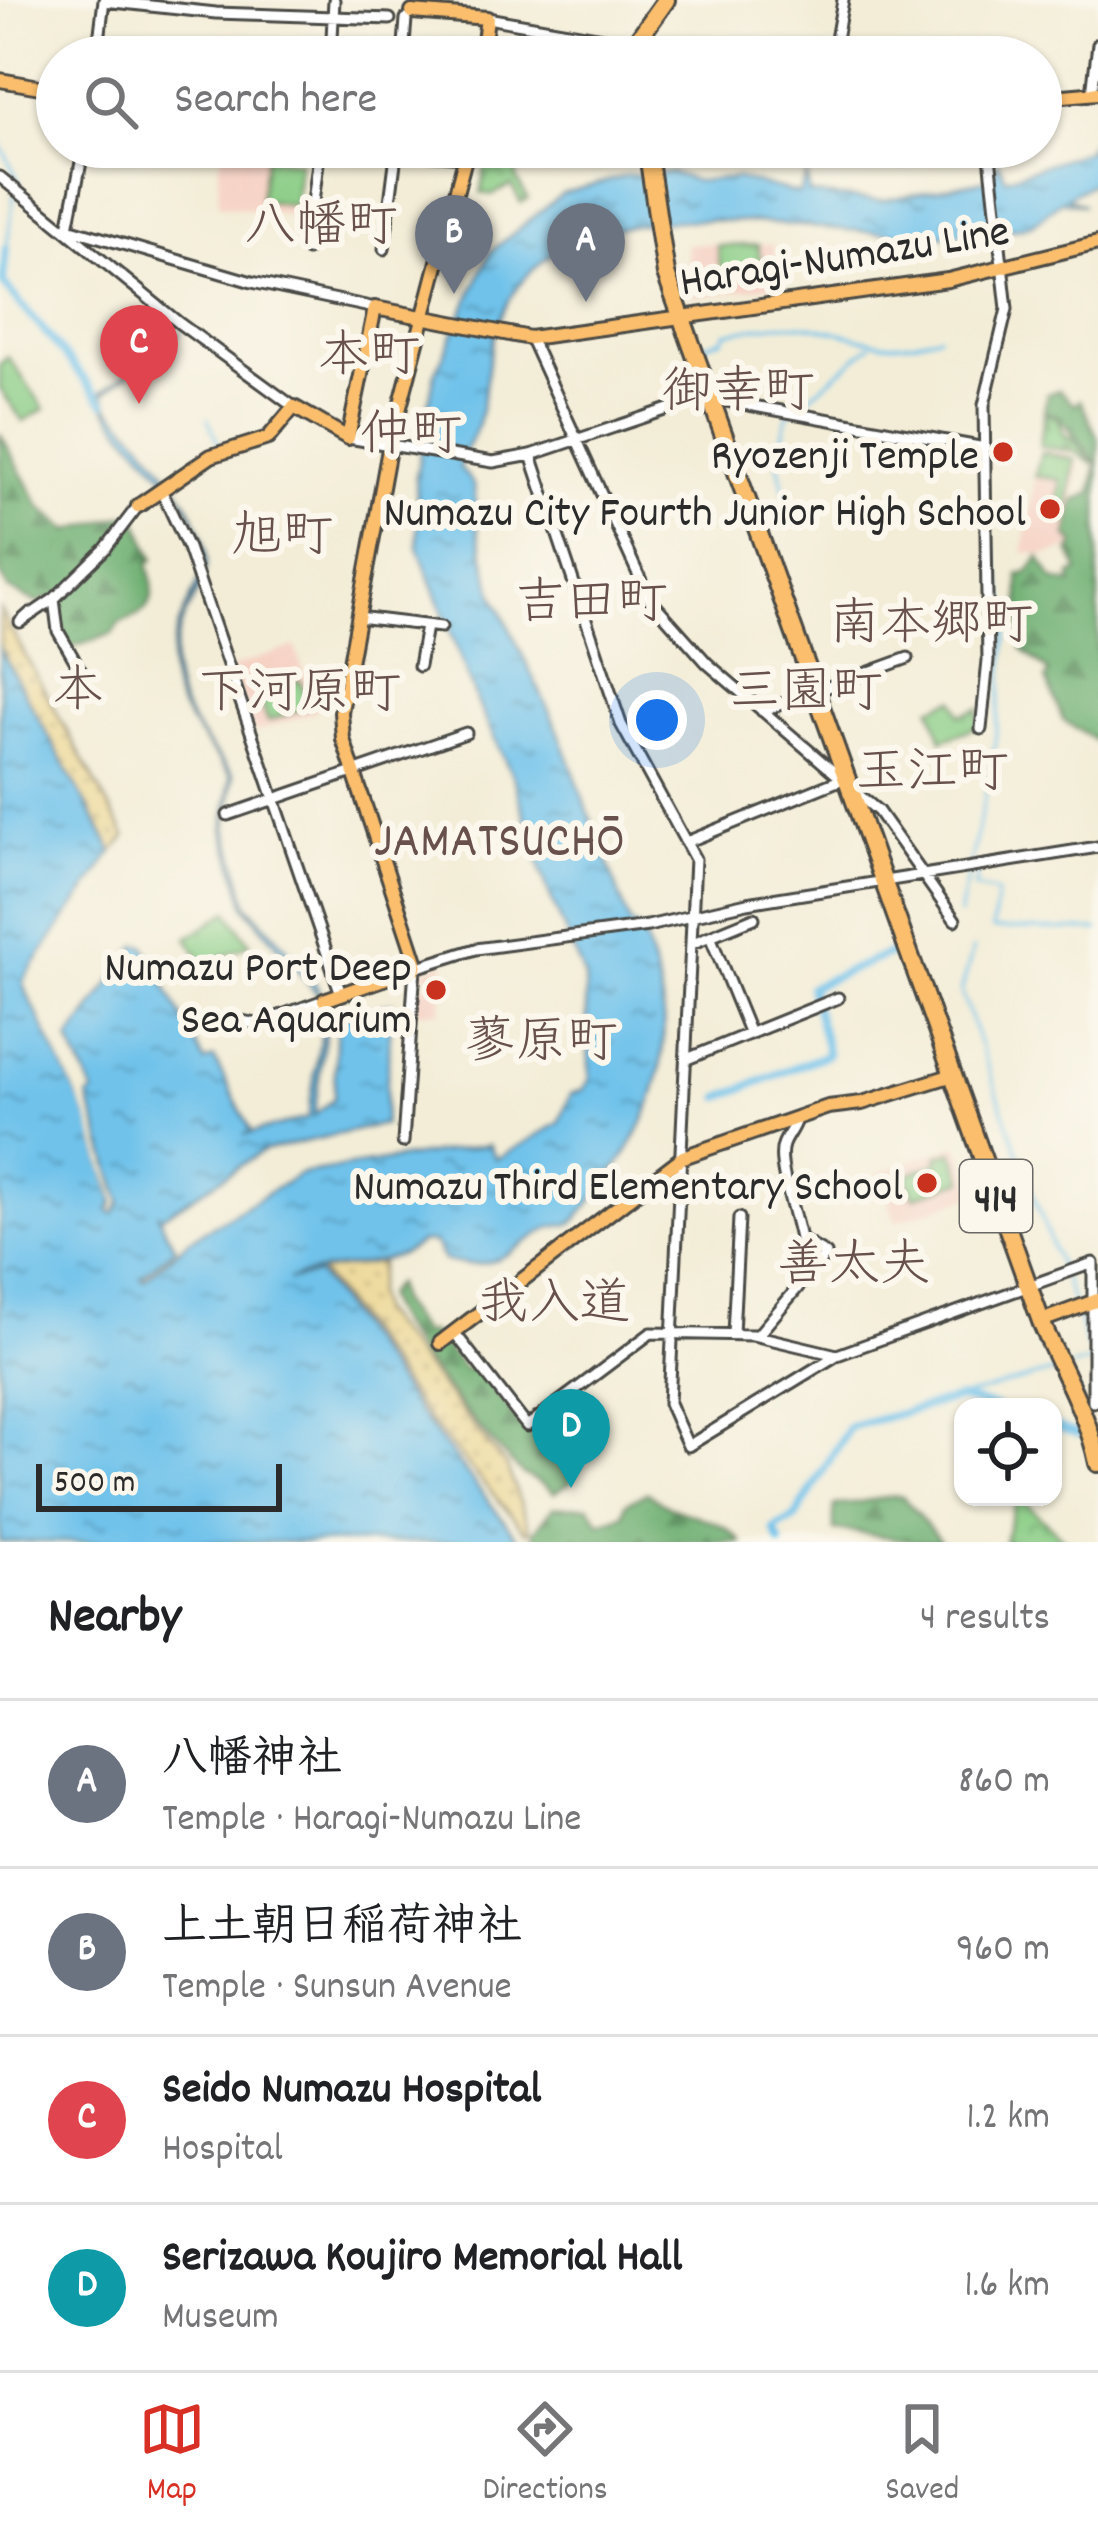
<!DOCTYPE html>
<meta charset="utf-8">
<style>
body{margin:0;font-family:Dekko,"Klee One",sans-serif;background:#f2f2f2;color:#202124}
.controls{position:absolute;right:36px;bottom:36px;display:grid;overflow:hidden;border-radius:24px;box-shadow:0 3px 9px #0004}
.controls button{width:108px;height:108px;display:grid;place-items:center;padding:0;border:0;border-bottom:3px solid #e0e0e0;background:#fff;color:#202124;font:60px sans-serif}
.scale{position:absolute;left:36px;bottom:30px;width:246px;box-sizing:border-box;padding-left:12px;border:6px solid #2b2b2b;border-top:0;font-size:33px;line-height:42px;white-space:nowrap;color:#2b2b2b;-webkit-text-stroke:9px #fbf7ec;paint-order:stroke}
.you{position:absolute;left:657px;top:720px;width:42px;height:42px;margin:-30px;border:9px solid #fff;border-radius:50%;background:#1a73e8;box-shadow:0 0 0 18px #1a73e833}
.badge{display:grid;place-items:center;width:78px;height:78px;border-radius:50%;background:#d93025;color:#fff;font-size:39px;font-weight:700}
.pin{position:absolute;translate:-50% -99px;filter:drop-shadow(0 3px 6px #0008)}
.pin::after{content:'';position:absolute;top:63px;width:42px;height:36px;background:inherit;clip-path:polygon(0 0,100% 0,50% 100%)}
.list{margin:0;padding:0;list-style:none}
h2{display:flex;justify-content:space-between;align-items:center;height:156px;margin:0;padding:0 48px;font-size:51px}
h2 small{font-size:39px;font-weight:400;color:#757577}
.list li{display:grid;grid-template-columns:78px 1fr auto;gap:36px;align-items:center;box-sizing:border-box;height:168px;padding:0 48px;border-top:3px solid #e0e0e0}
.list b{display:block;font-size:45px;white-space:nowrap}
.list p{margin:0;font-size:39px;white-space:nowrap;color:#757577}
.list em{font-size:39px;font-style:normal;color:#757577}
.icon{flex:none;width:66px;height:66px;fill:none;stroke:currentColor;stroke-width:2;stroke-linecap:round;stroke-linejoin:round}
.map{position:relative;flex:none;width:1098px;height:1542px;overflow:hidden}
.search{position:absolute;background:#fff;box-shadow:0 3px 9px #0004;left:36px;right:36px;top:36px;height:132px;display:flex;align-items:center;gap:30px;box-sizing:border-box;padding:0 42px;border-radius:66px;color:#757577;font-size:45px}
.sheet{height:828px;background:#fff}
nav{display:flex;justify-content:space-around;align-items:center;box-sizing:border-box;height:168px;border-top:3px solid #e0e0e0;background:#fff;font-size:33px;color:#757577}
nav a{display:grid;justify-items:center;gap:6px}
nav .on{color:#d93025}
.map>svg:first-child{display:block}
.built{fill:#f6d2c5}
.grass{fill:#8acd86;stroke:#5a7c58;stroke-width:3}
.forest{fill:url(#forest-firs);stroke:#4d6e4f;stroke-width:3}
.sand{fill:url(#sand-dots);stroke:#8c8264;stroke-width:3}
.cemetery{fill:url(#cemetery-stones);stroke:#5a7c58;stroke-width:3}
.park{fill:url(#park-crowns);stroke:#5a7c58;stroke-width:3}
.water{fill:url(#water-ripples);stroke:#4d768b;stroke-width:3}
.pier{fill:#f3edd7}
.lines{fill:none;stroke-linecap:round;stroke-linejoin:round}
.stream{stroke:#6fc2eb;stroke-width:3}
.river{stroke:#6fc2eb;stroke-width:8}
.minor-casing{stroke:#494845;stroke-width:15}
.major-casing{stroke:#494845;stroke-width:18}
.highway-casing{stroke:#494845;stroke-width:22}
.minor{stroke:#fff;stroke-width:9}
.major{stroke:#fabe6d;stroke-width:12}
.highway{stroke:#fabe6d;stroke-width:16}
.poi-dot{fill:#c8321e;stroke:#fbf7ec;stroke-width:4.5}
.labels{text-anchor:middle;stroke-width:12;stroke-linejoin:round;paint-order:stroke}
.shield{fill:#fbf7ec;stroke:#696865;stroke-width:3}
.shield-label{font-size:42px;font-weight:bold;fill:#2b2b2b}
.street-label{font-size:45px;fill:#2b2b2b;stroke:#fbf7ec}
.poi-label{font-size:45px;fill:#2b2b2b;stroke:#fbf7ec;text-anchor:end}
.quarter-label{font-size:51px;fill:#68514c;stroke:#fbf7ec}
</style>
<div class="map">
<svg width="1098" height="1542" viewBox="0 0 1098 1542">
<defs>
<pattern id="forest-firs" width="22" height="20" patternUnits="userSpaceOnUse" patternTransform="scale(3)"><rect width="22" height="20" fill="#6fb073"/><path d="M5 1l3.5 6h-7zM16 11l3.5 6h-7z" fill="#5b8f5f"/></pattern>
<pattern id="sand-dots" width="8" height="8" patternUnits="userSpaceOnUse" patternTransform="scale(3)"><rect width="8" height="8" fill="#eeda9e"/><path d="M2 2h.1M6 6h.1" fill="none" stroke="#cb8" stroke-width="1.8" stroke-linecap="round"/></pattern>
<pattern id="cemetery-stones" width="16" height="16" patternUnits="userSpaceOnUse" patternTransform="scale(3)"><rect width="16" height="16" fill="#8acd86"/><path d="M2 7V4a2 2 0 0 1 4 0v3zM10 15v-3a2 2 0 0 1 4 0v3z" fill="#77b074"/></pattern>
<pattern id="park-crowns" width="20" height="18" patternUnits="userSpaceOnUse" patternTransform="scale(3)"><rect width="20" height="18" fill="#8acd86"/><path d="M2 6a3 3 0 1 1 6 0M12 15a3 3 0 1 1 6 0" fill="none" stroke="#77b074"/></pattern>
<pattern id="water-ripples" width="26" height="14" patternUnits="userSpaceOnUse" patternTransform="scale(3)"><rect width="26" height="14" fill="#6fc2eb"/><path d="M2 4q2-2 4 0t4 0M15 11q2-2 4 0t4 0" fill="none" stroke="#5b9ebf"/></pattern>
</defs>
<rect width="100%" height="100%" fill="#fbf7ec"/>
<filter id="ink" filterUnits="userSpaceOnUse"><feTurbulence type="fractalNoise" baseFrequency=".00833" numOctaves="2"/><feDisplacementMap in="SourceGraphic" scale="24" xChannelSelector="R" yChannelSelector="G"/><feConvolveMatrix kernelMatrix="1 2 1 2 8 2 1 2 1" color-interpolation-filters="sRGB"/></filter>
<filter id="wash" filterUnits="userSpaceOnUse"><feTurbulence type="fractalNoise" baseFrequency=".004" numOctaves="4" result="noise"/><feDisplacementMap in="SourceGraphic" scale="48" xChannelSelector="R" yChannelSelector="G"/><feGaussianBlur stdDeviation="2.7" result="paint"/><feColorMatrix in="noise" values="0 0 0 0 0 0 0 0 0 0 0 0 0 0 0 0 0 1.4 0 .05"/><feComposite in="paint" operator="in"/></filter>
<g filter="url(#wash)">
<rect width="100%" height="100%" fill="#f3edd7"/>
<path class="built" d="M228,147L301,160L296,216L218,205L219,162Z
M686,244H773L779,285L694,297Z
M1040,450L1070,455L1079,466L1066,538L1073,540L1072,548L1046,555L1023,552Z
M295,646L317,711L255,732L232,668Z
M445,962L441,1011L417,1012V986H430V976L418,972Z
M958,1144L976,1194L896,1222L878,1173Z"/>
<path class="grass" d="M266,157L299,162L295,205L260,200Z
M758,245L762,270L722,276L717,246Z
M8,357L45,409L23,421L0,389V364Z
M1041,452L1075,460L1067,514L1057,513L1061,480L1035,476Z
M300,680L310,706L268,721L258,695Z
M953,1151L964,1180L914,1197L906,1175L938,1163L937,1156Z"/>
<path class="forest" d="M1059,390L1075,405L1080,400L1098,438V743L1063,720L1046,679L1049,672L1022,649L1019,575L1028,573L1040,557L1053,580L1072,584L1071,575L1079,571L1070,553L1075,543L1067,536L1075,500L1092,493L1096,462L1059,416L1044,412L1047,394Z
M0,433L40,506L69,531L125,515L138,522L154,559L148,564C158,598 154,612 119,623L112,634L70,648L49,598L37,603L8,589L0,572Z
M395,1284L399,1302L423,1334L430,1332L465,1370L476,1366L520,1424L564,1455L572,1481L554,1493C544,1482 533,1481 522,1473C495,1449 387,1325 385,1295Z
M647,1492C677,1519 717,1512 741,1542H535L534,1532L553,1507L589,1506L600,1522L623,1515L626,1503Z
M896,1496L903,1497L941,1542C903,1542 871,1533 834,1530V1506Z"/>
<path class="sand" d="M0,610L126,837L113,852L0,649Z
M381,1262L375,1294L379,1312L507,1467L530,1530L526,1532L430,1422L320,1271Z"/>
<path class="cemetery" d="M1044,414L1058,417L1065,436L1072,437L1093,464L1075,452L1040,446Z"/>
<path class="park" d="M520,160L516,178L528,199L521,203L511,185L493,195L481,193L486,161Z
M954,699L960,715L979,708L977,727L942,740L931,708Z
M228,911L250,944L205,965L187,938Z
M1021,1499L1067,1542H1004L1016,1500Z"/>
<path class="water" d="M1089,143L1092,149L1098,147V180L1067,197L1084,205L1062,201C1051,207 1043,217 1034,223C1023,230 1002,229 989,231C860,254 605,163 517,288C483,337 491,377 477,427C472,443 461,450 460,468L474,485L478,533L494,595L558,730L630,924L643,931C648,955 659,978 662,1002C673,1100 625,1161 576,1220C570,1227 558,1224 550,1228C510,1249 494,1275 444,1260L435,1243L421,1242C387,1271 329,1262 288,1280L318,1274L420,1415L521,1542H0V649L113,852L26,976L24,987L89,1119L114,1201L109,1211L114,1214L121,1202L88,1097L94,1093L69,1041L137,945L145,946L205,1062L214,1058L251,1131L244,1135L308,1118L322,1027L319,996L245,906L224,830L231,776C188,717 148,692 185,610C192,594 205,576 203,557C197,488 129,451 98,395C122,374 161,357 178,331L181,333C162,358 127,371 104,394L109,407C143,439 206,511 207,560C207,582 192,600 183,620C155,686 192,728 234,775L227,828L248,905L308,972L322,995L325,1033L314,1116L334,1098L337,1018L392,1003L384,1124L263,1151L161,1217L157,1213L175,1248L141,1277L144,1280L192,1238L300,1174L489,1145L496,1159L559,1123L571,1094L583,1090L590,1079L585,978L547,889L513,777L477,702L418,547L416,476L434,376L490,252L562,194L628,175L670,172L696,181L736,178L799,194L807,174L809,194L880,201L990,179L998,162L1006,178L1089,150Z"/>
<path class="pier" d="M118,847L119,854L29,981L93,1118L114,1201L88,1119L24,982Z"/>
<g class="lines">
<path class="stream" d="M0,143L20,184
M7,246L14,195
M701,346L723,339L726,333C757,327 789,320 820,328C871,339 885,353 939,335
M208,419L218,442
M786,499L778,463L787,416L871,345
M977,871L975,888L997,893L992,929L1098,930
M959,915L993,760L1009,617L993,544
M973,949L961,992L1060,1269
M1064,1278L1073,1303
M1076,1312L1088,1349
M1071,1367L1098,1360
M959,1398L1056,1371"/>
<path class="river" d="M6,248L3,283L36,322
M40,326L104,403
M721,1097L828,1054L810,987L900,949
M1053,1426L1091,1438
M780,1542L774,1529L795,1518L849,1427L959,1398L995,1407"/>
</g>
</g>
<g filter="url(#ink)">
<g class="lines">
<defs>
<path id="minor" d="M104,1L216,13L390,19
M487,18L712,57
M97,57L104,0
M331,57L334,0
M403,57L406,19
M833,57L843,0
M1092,93L1098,44
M84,147L68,228L252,282L375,308
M0,177L179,323L294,407
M384,249L397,147
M307,250L320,147
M530,337L649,598L707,663L842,779
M348,438L493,462L531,455L704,397L985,448
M531,455L621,724L695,859L669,1403L688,1446L837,1355L1093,1263V1402
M161,490L188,548L341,994
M105,549L138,506
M30,613L20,622L54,599
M358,617L441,627
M419,666L426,626
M82,673L58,631L54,599L107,547
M762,711L908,658
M981,729L988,661L984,405L1007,309L989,147
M854,791L878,811L955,920
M228,815L466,733
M689,841L845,778
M710,936L750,1034
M693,943L754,918
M227,1018L257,1024L324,1000
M687,1059L838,998
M403,1142L415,968L476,949L648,926L747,903L1098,847
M454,1332L527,1426L651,1333L753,1335L837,1355
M733,1334L739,1218
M757,1336L826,1254L800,1239C796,1215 776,1164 783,1145C786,1136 793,1130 796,1119"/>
<path id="major" d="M412,12L487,18
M482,57L487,18
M0,80L57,90
M1041,98L1098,93
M349,147C432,153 512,164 594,147
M375,308L530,338L948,280L1098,243
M138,506L211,456L268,438L294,407L348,438L375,308
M324,1000L415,968L416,961L343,739L341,712L389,449L468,147
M1041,1321L1098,1300
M440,1343L683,1157L828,1107L862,1103L953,1075"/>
<path id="highway" d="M637,57L639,38L666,0
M647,147L666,274L1042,1324C1062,1371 1088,1414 1098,1463"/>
</defs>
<use href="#minor" class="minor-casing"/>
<use href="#major" class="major-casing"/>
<use href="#highway" class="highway-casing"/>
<use href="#minor" class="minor"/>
<use href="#major" class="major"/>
<use href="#highway" class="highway"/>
</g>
</g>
<g class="poi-dot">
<circle cx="1003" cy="452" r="12"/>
<circle cx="1050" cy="509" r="12"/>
<circle cx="436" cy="990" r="12"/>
<circle cx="927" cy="1183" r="12"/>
</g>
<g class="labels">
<rect class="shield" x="960" y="1160" width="72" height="72" rx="9"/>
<g class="shield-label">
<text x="996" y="1211">414</text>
</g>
<g class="street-label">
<text transform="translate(844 253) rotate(-9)" y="16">Haragi-Numazu Line</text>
</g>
<g class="poi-label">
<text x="979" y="468">Ryozenji Temple</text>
<text x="1026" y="525">Numazu City Fourth Junior High School</text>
<text x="412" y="980">Numazu Port Deep<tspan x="412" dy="52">Sea Aquarium</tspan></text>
<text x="903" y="1199">Numazu Third Elementary School</text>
</g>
<g class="quarter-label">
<text x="321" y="240">八幡町</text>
<text x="369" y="370">本町</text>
<text x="738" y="406">御幸町</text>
<text x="411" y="449">仲町</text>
<text x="282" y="550">旭町</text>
<text x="591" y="617">吉田町</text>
<text x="931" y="638">南本郷町</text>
<text x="78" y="705">本</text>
<text x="806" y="706">三園町</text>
<text x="299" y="707">下河原町</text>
<text x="932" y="786">玉江町</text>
<text x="499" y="855">JAMATSUCHŌ</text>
<text x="541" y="1056">蓼原町</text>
<text x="854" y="1279">善太夫</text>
<text x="554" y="1318">我入道</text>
</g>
</g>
</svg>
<div class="controls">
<button><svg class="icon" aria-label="locate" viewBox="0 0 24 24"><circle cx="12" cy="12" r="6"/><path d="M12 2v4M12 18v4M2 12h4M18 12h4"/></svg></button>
</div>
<div class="scale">500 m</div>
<div class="you"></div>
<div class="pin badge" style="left:586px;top:302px;background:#6b7280">A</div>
<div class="pin badge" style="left:454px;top:294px;background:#6b7280">B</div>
<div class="pin badge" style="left:139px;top:404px;background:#e0444e">C</div>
<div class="pin badge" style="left:571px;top:1488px;background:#0f9aa8">D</div>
<div class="search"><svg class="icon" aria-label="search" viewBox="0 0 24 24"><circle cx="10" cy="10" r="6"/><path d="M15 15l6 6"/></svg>Search here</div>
</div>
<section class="sheet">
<h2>Nearby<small>4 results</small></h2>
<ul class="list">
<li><span class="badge" style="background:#6b7280">A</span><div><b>八幡神社</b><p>Temple · Haragi-Numazu Line</p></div><em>860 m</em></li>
<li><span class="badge" style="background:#6b7280">B</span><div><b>上土朝日稲荷神社</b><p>Temple · Sunsun Avenue</p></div><em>960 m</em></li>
<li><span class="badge" style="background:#e0444e">C</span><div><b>Seido Numazu Hospital</b><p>Hospital</p></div><em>1.2 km</em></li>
<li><span class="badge" style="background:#0f9aa8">D</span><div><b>Serizawa Koujiro Memorial Hall</b><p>Museum</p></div><em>1.6 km</em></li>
</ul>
</section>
<nav>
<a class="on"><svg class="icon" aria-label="map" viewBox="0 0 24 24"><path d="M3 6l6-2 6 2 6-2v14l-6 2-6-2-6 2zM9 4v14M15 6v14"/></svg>Map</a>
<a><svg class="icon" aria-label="directions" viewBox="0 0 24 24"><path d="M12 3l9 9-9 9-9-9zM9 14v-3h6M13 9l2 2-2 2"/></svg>Directions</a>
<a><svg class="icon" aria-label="saved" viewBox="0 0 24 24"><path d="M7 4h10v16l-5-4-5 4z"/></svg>Saved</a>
</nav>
